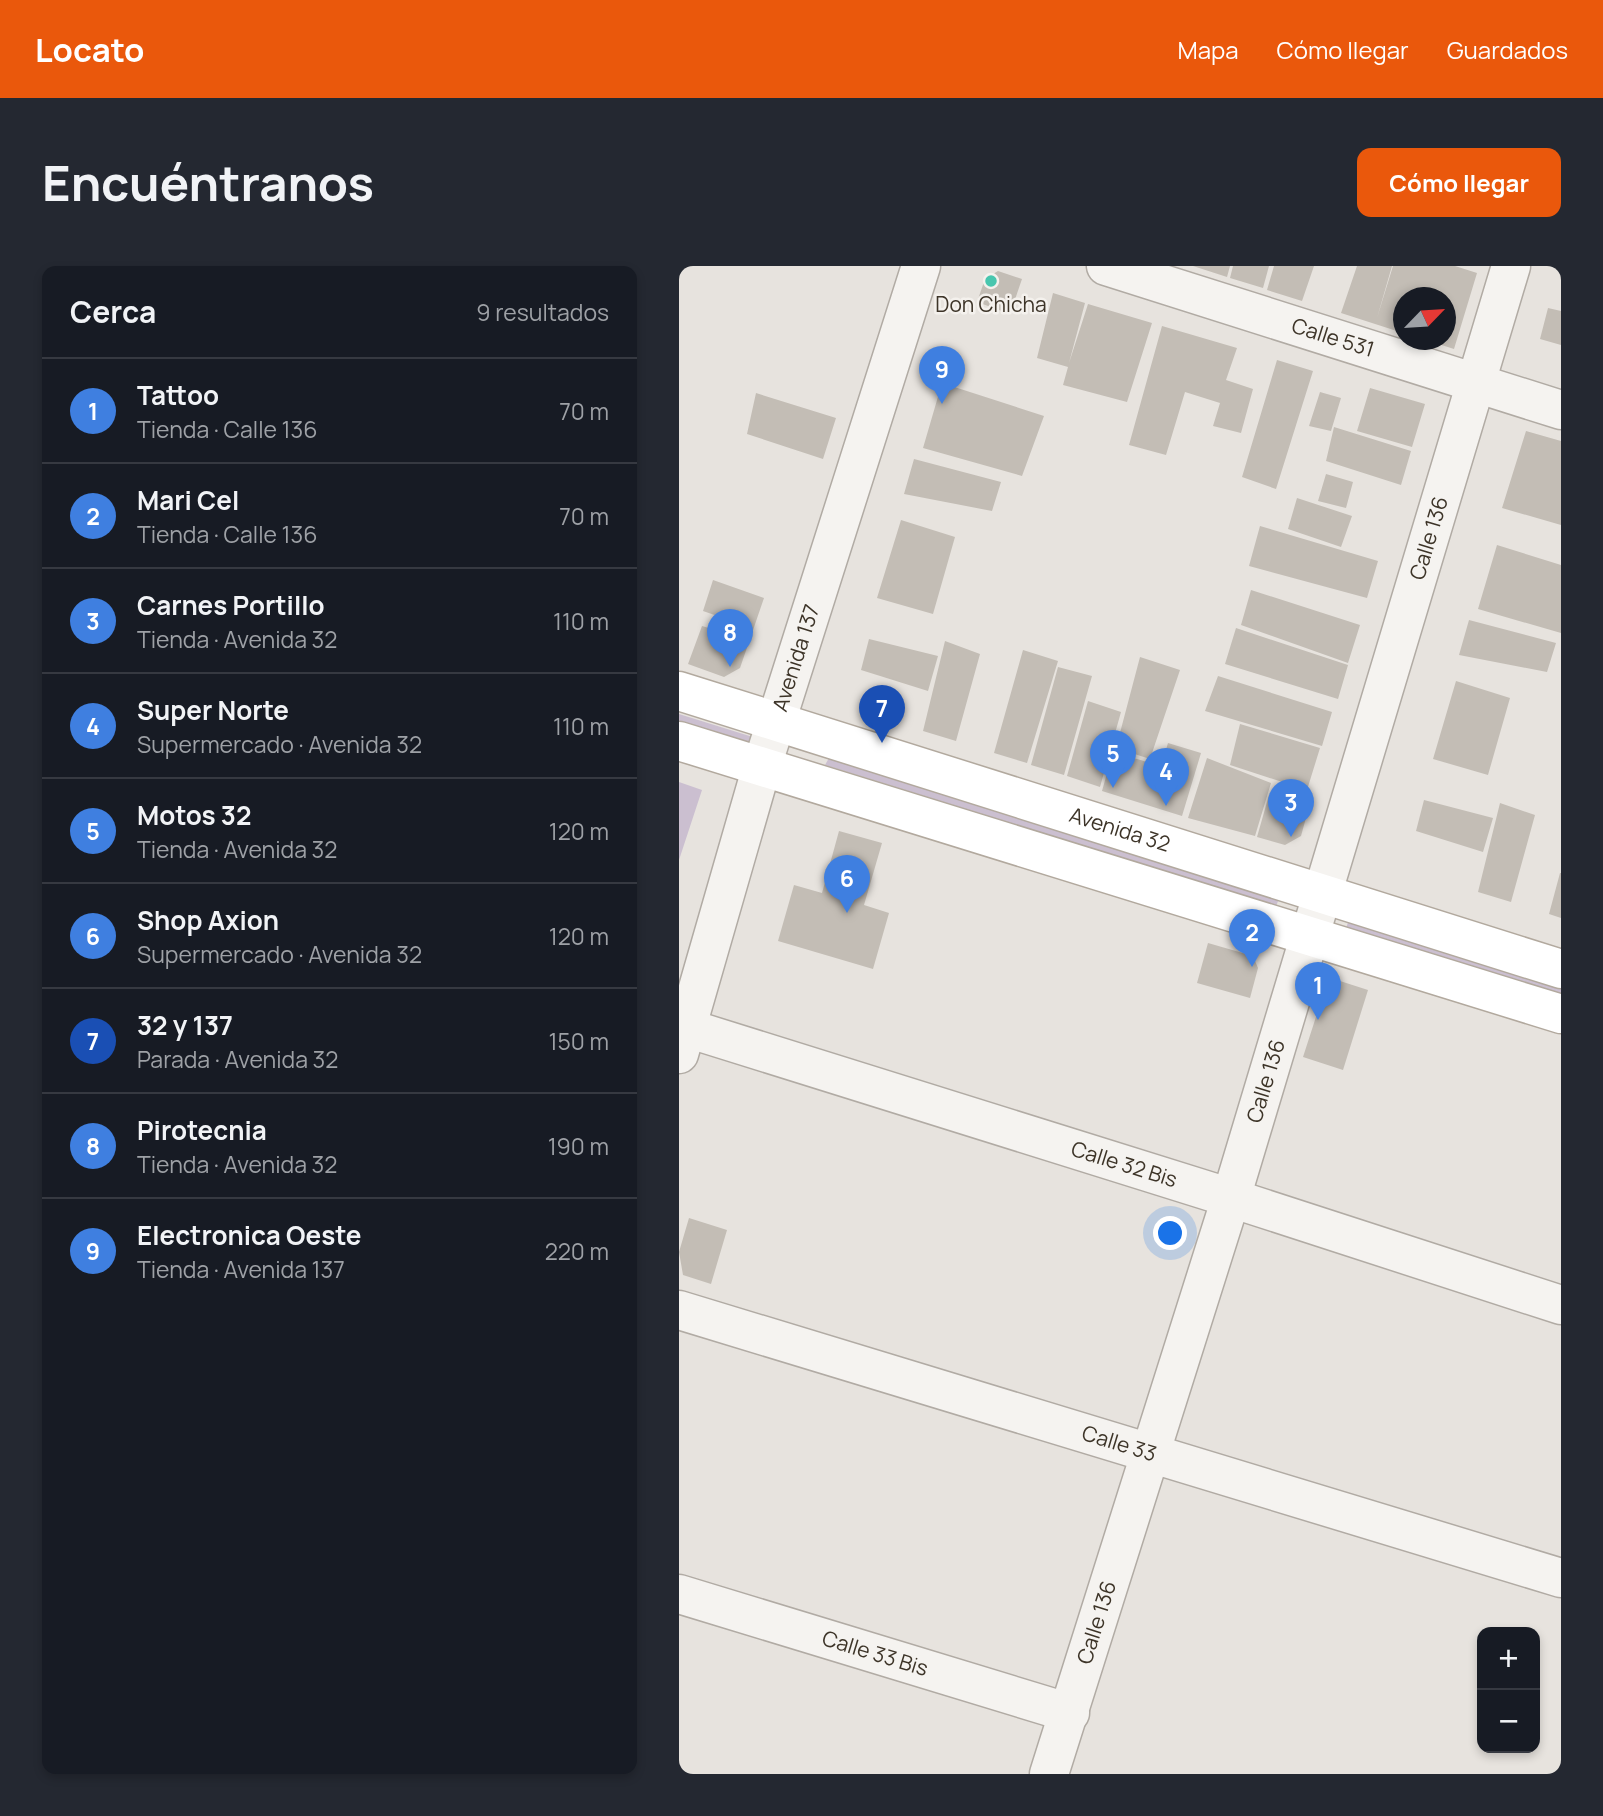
<!DOCTYPE html>
<html lang="es">
<meta charset="utf-8">
<style>
body{margin:0;font-family:Manrope,sans-serif;background:#242831;color:#f1f3f6}
.controls{position:absolute;right:21px;bottom:21px;display:grid;overflow:hidden;border-radius:14px;box-shadow:0 4px 10px #0003}
.controls button{width:63px;height:63px;display:grid;place-items:center;padding:0;border:0;border-bottom:2px solid #363941;background:#171b24;color:#f1f3f6;font:35px sans-serif}
.compass{position:absolute;left:714px;top:21px;width:63px;height:63px;border-radius:50%;background:#171b24;box-shadow:0 4px 10px #0003;rotate:65deg}
.you{position:absolute;left:492px;top:968px;width:24px;height:24px;margin:-18px;border:5px solid #fff;border-radius:50%;background:#1a73e8;box-shadow:0 0 0 10px #1a73e833}
.badge{display:grid;place-items:center;width:46px;height:46px;border-radius:50%;background:#ea580c;color:#fff;font-size:23px;font-weight:700}
.pin{position:absolute;translate:-50% -58px;filter:drop-shadow(0 2px 4px #0008)}
.pin::after{content:'';position:absolute;top:37px;width:24px;height:21px;background:inherit;clip-path:polygon(0 0,100% 0,50% 100%)}
.list{margin:0;padding:0;list-style:none}
h2{display:flex;justify-content:space-between;align-items:center;height:91px;margin:0;padding:0 28px;font-size:30px}
h2 small{font-size:23px;font-weight:400;color:#9ea1a6}
.list li{display:grid;grid-template-columns:46px 1fr auto;gap:21px;align-items:center;box-sizing:border-box;height:105px;padding:0 28px;border-top:2px solid #363941}
.list b{display:block;font-size:26px;white-space:nowrap}
.list p{margin:0;font-size:23px;white-space:nowrap;color:#9ea1a6}
.list em{font-size:23px;font-style:normal;color:#9ea1a6}
.map{position:relative;flex:none;width:882px;height:1508px;overflow:hidden;border-radius:14px}
header{display:flex;align-items:center;gap:42px;box-sizing:border-box;height:98px;padding:0 35px;background:#ea580c;color:#fff}
header strong{font-size:33px}
nav{display:flex;gap:38px;margin-inline-start:auto;font-size:24px}
.intro{display:flex;align-items:center;justify-content:space-between;box-sizing:border-box;height:168px;padding:0 42px}
h1{margin:0;font-size:49px}
.button{padding:18px 32px;border-radius:14px;background:#ea580c;color:#fff;font-size:24px;font-weight:700}
main{display:flex;gap:42px;padding:0 42px}
aside{flex:1;background:#171b24;border-radius:14px;box-shadow:0 4px 10px #0003}
.map>svg:first-child{display:block}
.green{fill:#cbbfd0}
.building{fill:#c3bdb5}
.lines{fill:none;stroke-linecap:round;stroke-linejoin:round}
.minor-casing{stroke:#b1aba4;stroke-width:41}
.major-casing{stroke:#b2a99e;stroke-width:41}
.minor{stroke:#f5f3f0;stroke-width:38}
.major{stroke:#fff;stroke-width:38}
.poi-dot{fill:#48c6ae;stroke:#f4f1ed;stroke-width:2.5}
.labels{text-anchor:middle;stroke-width:5;stroke-linejoin:round;paint-order:stroke}
.poi-label{font-size:21px;fill:#3d3428;stroke:#f4f1ed}
.street-label{font-size:21px;fill:#3d3428;stroke:#f4f1ed}
</style>
<header>
<strong>Locato</strong>
<nav><a>Mapa</a><a>Cómo llegar</a><a>Guardados</a></nav>
</header>
<div class="intro"><h1>Encuéntranos</h1><a class="button">Cómo llegar</a></div>
<main>
<aside>
<h2>Cerca<small>9 resultados</small></h2>
<ul class="list">
<li><span class="badge" style="background:#3f7fe0">1</span><div><b>Tattoo</b><p>Tienda · Calle 136</p></div><em>70 m</em></li>
<li><span class="badge" style="background:#3f7fe0">2</span><div><b>Mari Cel</b><p>Tienda · Calle 136</p></div><em>70 m</em></li>
<li><span class="badge" style="background:#3f7fe0">3</span><div><b>Carnes Portillo</b><p>Tienda · Avenida 32</p></div><em>110 m</em></li>
<li><span class="badge" style="background:#3f7fe0">4</span><div><b>Super Norte</b><p>Supermercado · Avenida 32</p></div><em>110 m</em></li>
<li><span class="badge" style="background:#3f7fe0">5</span><div><b>Motos 32</b><p>Tienda · Avenida 32</p></div><em>120 m</em></li>
<li><span class="badge" style="background:#3f7fe0">6</span><div><b>Shop Axion</b><p>Supermercado · Avenida 32</p></div><em>120 m</em></li>
<li><span class="badge" style="background:#1a4fb4">7</span><div><b>32 y 137</b><p>Parada · Avenida 32</p></div><em>150 m</em></li>
<li><span class="badge" style="background:#3f7fe0">8</span><div><b>Pirotecnia</b><p>Tienda · Avenida 32</p></div><em>190 m</em></li>
<li><span class="badge" style="background:#3f7fe0">9</span><div><b>Electronica Oeste</b><p>Tienda · Avenida 137</p></div><em>220 m</em></li>
</ul>
</aside>
<div class="map">
<svg width="882" height="1508" viewBox="0 0 882 1508">
<rect width="100%" height="100%" fill="#e7e3de"/>
<path class="green" d="M0,448L87,475L85,481L0,455Z
M150,492L600,633L597,640L146,499Z
M0,516L23,524L0,594Z
M670,654L882,720V728L667,662Z"/>
<path class="building" d="M514,0H551L548,11Z
M554,0H590L584,22L551,12Z
M595,0H635L623,35L588,24Z
M678,0H713L698,52L714,0H776L798,7L775,83L747,74H766V32H724V67L662,47Z
M319,5L343,13L331,48L298,36L306,13Z
M374,27L406,37L390,97L409,38L473,57L448,136L384,119L389,101L358,92Z
M869,42L882,45V79L861,73Z
M483,60L558,82L547,114L574,123L562,167L534,160L541,137L506,126L487,189L450,179Z
M598,94L634,105L597,223L563,211Z
M263,117L365,150L343,210L244,182Z
M691,122L746,138L733,181L678,165Z
M641,126L662,132L652,165L630,160Z
M77,127L157,152L144,193L68,168Z
M655,161L732,185L722,219L647,195Z
M847,165L882,175V259L823,242Z
M235,193L322,216L313,245L225,228Z
M647,208L674,216L667,242L639,235Z
M618,232L673,250L662,281L609,263Z
M222,254L276,271L254,348L198,332Z
M581,260L699,295L688,332L570,300Z
M818,279L882,299V367L799,343Z
M34,314L85,332L61,402L45,411L9,398L23,360L43,366L47,353L24,345Z
M572,324L681,359L669,397L562,359Z
M790,354L877,377L868,406L780,389Z
M557,362L669,399L659,433L546,398Z
M190,373L259,390L249,425L182,404Z
M266,375L301,388L277,475L244,465Z
M344,384L379,395L348,497L315,487Z
M461,391L501,404L471,493L437,482Z
M379,401L413,410L385,509L352,499Z
M539,410L653,446L643,480L526,445Z
M777,415L831,432L809,509L754,493Z
M409,435L442,446L421,521L388,510Z
M561,458L641,482L628,524L551,499Z
M489,477L522,487L503,550L423,525L434,486L482,500Z
M528,492L592,517L576,570L509,552Z
M590,529L630,541L622,570L606,579L578,571Z
M745,534L814,552L804,586L737,565Z
M821,537L856,549L832,636L799,626Z
M160,565L203,577L185,639L210,647L194,703L99,675L115,619L143,627Z
M881,607H882V652L870,648Z
M529,677L574,690L579,702L571,732L518,717Z
M661,715L689,724L664,804L624,791L646,723Z
M10,952L48,964L32,1018L4,1009L0,986Z"/>
<g class="lines">
<defs>
<g id="minor">
<path id="s1" d="M427,0L882,144"/>
<path id="s2" d="M8,762L552,932L882,1039"/>
<path id="s3" d="M0,788L83,500L242,0"/>
<path id="s4" d="M0,1044L882,1312"/>
<path id="s5" d="M0,1328L391,1447"/>
<path id="s6" d="M370,1508L552,932L832,0"/>
</g>
<g id="major">
<path id="s7" d="M0,425L882,703"/>
<path d="M0,475L882,748"/>
</g>
</defs>
<use href="#minor" class="minor-casing"/>
<use href="#major" class="major-casing"/>
<use href="#minor" class="minor"/>
<use href="#major" class="major"/>
</g>
<circle class="poi-dot" cx="312" cy="15" r="7"/>
<g class="labels">
<g class="poi-label">
<text x="312" y="46">Don Chicha</text>
</g>
<g class="street-label">
<text dy="7" stroke="none"><textPath href="#s1" startOffset="238">Calle 531</textPath></text>
<text dy="7" stroke="none"><textPath href="#s6" startOffset="1293">Calle 136</textPath></text>
<text dy="7" stroke="none"><textPath href="#s3" startOffset="413">Avenida 137</textPath></text>
<text dy="7" stroke="none"><textPath href="#s7" startOffset="462">Avenida 32</textPath></text>
<text dy="7" stroke="none"><textPath href="#s6" startOffset="726">Calle 136</textPath></text>
<text dy="7" stroke="none"><textPath href="#s2" startOffset="458">Calle 32 Bis</textPath></text>
<text dy="7" stroke="none"><textPath href="#s4" startOffset="460">Calle 33</textPath></text>
<text dy="7" stroke="none"><textPath href="#s6" startOffset="159">Calle 136</textPath></text>
<text dy="7" stroke="none"><textPath href="#s5" startOffset="205">Calle 33 Bis</textPath></text>
</g>
</g>
</svg>
<div class="controls">
<button>+</button>
<button>−</button>
</div>
<svg class="compass" viewBox="-18 -18 36 36"><path d="M0-13l5 13h-10z" fill="#e53935"/><path d="M0 13l5-13h-10z" fill="#9ea1a6"/></svg>
<div class="you"></div>
<div class="pin badge" style="left:639px;top:754px;background:#3f7fe0">1</div>
<div class="pin badge" style="left:573px;top:701px;background:#3f7fe0">2</div>
<div class="pin badge" style="left:612px;top:571px;background:#3f7fe0">3</div>
<div class="pin badge" style="left:487px;top:540px;background:#3f7fe0">4</div>
<div class="pin badge" style="left:434px;top:522px;background:#3f7fe0">5</div>
<div class="pin badge" style="left:168px;top:647px;background:#3f7fe0">6</div>
<div class="pin badge" style="left:203px;top:477px;background:#1a4fb4">7</div>
<div class="pin badge" style="left:51px;top:401px;background:#3f7fe0">8</div>
<div class="pin badge" style="left:263px;top:138px;background:#3f7fe0">9</div>
</div>
</main>
